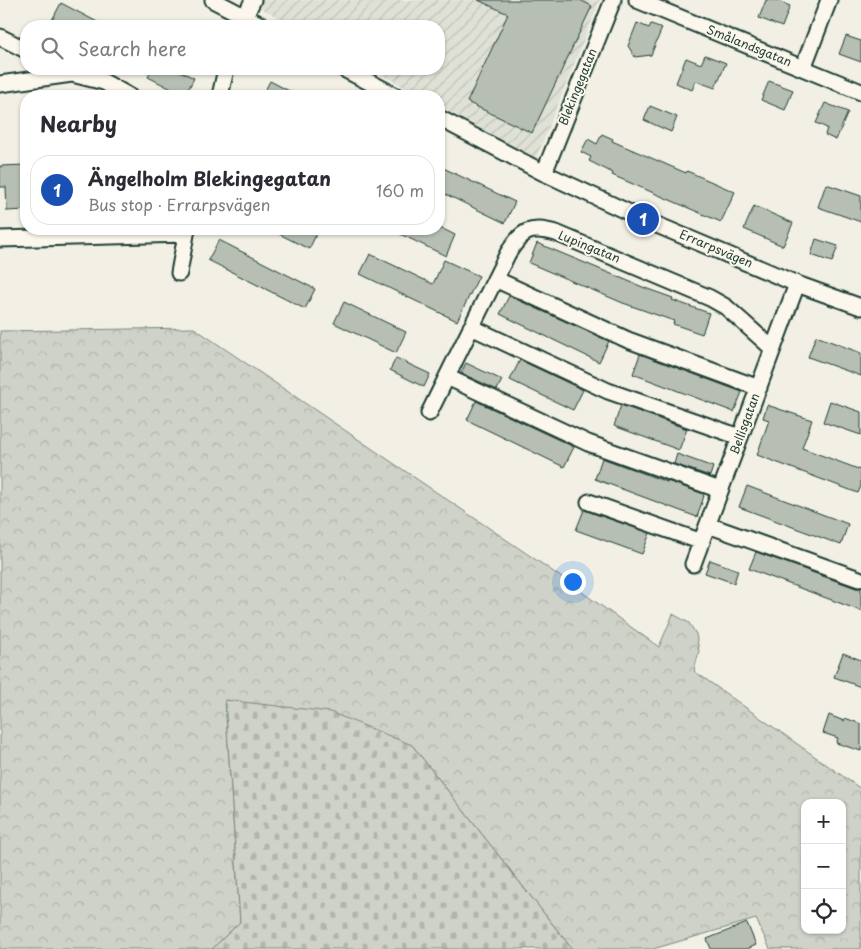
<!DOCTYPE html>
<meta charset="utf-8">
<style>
body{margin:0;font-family:"Playpen Sans",sans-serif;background:#f7f7f7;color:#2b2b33}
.controls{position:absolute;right:15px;bottom:15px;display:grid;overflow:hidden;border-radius:10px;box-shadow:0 1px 4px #0004}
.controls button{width:45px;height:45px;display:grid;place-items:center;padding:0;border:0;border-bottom:1px solid #e1e1e2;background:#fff;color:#2b2b33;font:25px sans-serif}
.you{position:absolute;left:572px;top:581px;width:18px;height:18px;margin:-12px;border:4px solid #fff;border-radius:50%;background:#1a73e8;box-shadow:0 0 0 8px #1a73e833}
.badge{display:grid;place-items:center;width:32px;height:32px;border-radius:50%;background:#1f6fb2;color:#fff;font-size:16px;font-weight:700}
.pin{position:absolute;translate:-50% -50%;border:2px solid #fff;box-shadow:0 1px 5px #0006}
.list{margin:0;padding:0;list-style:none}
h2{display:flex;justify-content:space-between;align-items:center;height:65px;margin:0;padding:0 20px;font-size:21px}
h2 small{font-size:16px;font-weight:400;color:#7c7c81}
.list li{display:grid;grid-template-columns:32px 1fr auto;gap:15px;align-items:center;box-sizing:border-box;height:70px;margin:0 10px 10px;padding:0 10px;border:1px solid #e1e1e2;border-radius:20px}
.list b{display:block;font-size:19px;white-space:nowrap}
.list p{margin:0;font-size:16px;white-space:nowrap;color:#7c7c81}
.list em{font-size:16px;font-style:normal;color:#7c7c81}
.icon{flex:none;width:28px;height:28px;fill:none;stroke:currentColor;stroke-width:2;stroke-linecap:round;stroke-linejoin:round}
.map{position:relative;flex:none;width:861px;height:949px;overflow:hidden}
.search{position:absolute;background:#fff;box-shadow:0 1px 4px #0004;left:20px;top:20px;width:425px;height:55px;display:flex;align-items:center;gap:12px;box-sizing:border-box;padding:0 18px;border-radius:20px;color:#7c7c81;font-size:19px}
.panel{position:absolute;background:#fff;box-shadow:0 1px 4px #0004;left:20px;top:90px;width:425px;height:145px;border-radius:20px}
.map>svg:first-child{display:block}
.industrial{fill:url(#industrial-furrows)}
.forest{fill:url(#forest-crowns);stroke:#77887e;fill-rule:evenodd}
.cemetery{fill:url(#cemetery-stones);stroke:#77887e}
.building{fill:#b7beb3;stroke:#1f3d34}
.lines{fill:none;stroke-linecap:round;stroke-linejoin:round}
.minor-casing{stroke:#1f3d34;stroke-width:19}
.minor{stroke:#fbf7ec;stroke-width:15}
.labels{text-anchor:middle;stroke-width:4;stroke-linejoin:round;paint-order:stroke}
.street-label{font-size:12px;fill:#1f3d34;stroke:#fbf7ec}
</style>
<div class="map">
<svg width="861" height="949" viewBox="0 0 861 949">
<defs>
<pattern id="industrial-furrows" width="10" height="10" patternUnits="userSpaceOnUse" patternTransform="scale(1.25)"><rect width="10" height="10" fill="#e0e1d6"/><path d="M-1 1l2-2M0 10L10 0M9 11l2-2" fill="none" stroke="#c0c2b8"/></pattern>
<pattern id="forest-crowns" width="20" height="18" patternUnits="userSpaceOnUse" patternTransform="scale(1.25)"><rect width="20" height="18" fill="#cfd2c8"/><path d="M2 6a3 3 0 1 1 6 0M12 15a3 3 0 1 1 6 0" fill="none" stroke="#b1b5ac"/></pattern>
<pattern id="cemetery-stones" width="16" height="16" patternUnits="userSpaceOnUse" patternTransform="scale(1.25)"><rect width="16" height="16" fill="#cfd2c8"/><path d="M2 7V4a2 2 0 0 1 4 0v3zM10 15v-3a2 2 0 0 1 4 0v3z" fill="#b1b5ac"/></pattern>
</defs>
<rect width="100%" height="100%" fill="#f2f0e5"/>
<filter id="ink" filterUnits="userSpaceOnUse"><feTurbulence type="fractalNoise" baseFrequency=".02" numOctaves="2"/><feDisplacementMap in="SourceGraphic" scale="10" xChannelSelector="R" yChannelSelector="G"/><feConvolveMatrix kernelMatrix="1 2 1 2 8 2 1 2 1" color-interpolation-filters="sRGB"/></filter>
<g filter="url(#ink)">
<path class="industrial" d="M246,0H600L536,159L439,106V96H421L371,69H439V26H294Z"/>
<path class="forest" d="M194,328L548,568L659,647L673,614L689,623L696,634L699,651L694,671L861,789V949H770L756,919L653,949H572L412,745L225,700L240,922L212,949H0V331ZM805,803H842V930H805Z"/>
<path class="cemetery" d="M225,700L330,712L412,745L572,949H212L240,922Z"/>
<path class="building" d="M478,0H580L592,6L532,133L467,102L508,14Z
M766,0H776L790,6L782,27L759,18Z
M61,3L105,26H59L51,22Z
M637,23L649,28L651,24L662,28L651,55L635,57L628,46Z
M846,36L861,41V62L839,54Z
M705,55L726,63L715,88L696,81L692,90L676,83L686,58L701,64Z
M152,69H176L194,78L185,96L148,77Z
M270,81L299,96H262Z
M769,81L793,90L785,110L761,100Z
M825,103L848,112L836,140L825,135L827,128L816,123Z
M650,106L677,117L671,132L644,120Z
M602,134L613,139L612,141L686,173L687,171L735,192L721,222L612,175L613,173L589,161L591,157L581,152L588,139L597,144Z
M25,165L26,210L7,211L6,187H0V166Z
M439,166L515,202L505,223L439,191Z
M826,184L861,196V222L818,207Z
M754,206L793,223L783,246L744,229Z
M269,229H319L309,249Z
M390,229H443L455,235L446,256Z
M816,239L838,246L832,262L811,255Z
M219,240L315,289L305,309L208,260Z
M537,243L645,288L673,298L672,300L709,313L702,334L673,324L674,321L623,303L529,263Z
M370,254L433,284L444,260L479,276L457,321L360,274Z
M509,296L609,341L599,362L500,314Z
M344,302L406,332L396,353L334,323Z
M816,336L861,353V376L808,357Z
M640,354L742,392L734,412L633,374Z
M396,358L430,374L424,387L390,370Z
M520,360L583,390L573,410L510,380Z
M466,363L502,380L497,390L461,373Z
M476,401L574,447L564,467L467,420Z
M830,401L861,412V435L823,422Z
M621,405L687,429L679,450L614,426Z
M767,405L812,420L802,448L861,470V486L858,493L757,455L769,420L763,418Z
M677,454L713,467L710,476L674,464Z
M602,458L667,482V481L704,494L703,496H704L697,517L595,479Z
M747,486L848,524L841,545L739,507Z
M584,510L650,533L642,554L576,530Z
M756,552L856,588H861V611L749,569Z
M710,560L738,570L734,583L705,573Z
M843,653L861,660V687L834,677Z
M829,715L844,721L845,718L861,724V751L836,743L838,738L823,733Z
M747,923L756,945L747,949H711L707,939Z"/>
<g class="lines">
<defs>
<path id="minor" d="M213,0L263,26
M637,0L861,92
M241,25L253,0
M0,37L26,50
M803,68L829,0
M344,69L396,96
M0,84L72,74L104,82L129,96
M220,96L226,69
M439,118L544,173L643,219L797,284L861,307
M544,173L613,0
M0,239L185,234
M179,273L187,229
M495,279L628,340L759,388
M471,327L608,391L740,437
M447,377L588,443L720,490
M429,413L508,253C523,230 529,226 556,233L710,298L726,307L773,349
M589,502L702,542
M708,525L859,579
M693,564L797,284"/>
</defs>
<use href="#minor" class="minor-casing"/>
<use href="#minor" class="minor"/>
</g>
</g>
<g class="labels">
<g class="street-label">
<text transform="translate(749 46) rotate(22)" y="4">Smålandsgatan</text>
<text transform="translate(578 87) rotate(-68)" y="4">Blekingegatan</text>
<text transform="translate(589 247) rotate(22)" y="4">Lupingatan</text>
<text transform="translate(716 249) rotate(23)" y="4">Errarpsvägen</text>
<text transform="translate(745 424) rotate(-70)" y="4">Bellisgatan</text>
</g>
</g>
</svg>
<div class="controls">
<button>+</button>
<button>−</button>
<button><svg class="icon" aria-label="locate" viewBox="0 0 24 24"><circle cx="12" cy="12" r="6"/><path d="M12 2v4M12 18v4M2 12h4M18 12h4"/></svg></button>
</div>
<div class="you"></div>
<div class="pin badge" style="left:643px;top:219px;background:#1a4fb4">1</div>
<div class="search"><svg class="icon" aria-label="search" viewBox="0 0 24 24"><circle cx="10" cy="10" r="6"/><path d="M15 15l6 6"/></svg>Search here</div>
<section class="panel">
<h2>Nearby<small></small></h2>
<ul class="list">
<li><span class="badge" style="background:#1a4fb4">1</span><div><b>Ängelholm Blekingegatan</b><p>Bus stop · Errarpsvägen</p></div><em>160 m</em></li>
</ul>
</section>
</div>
